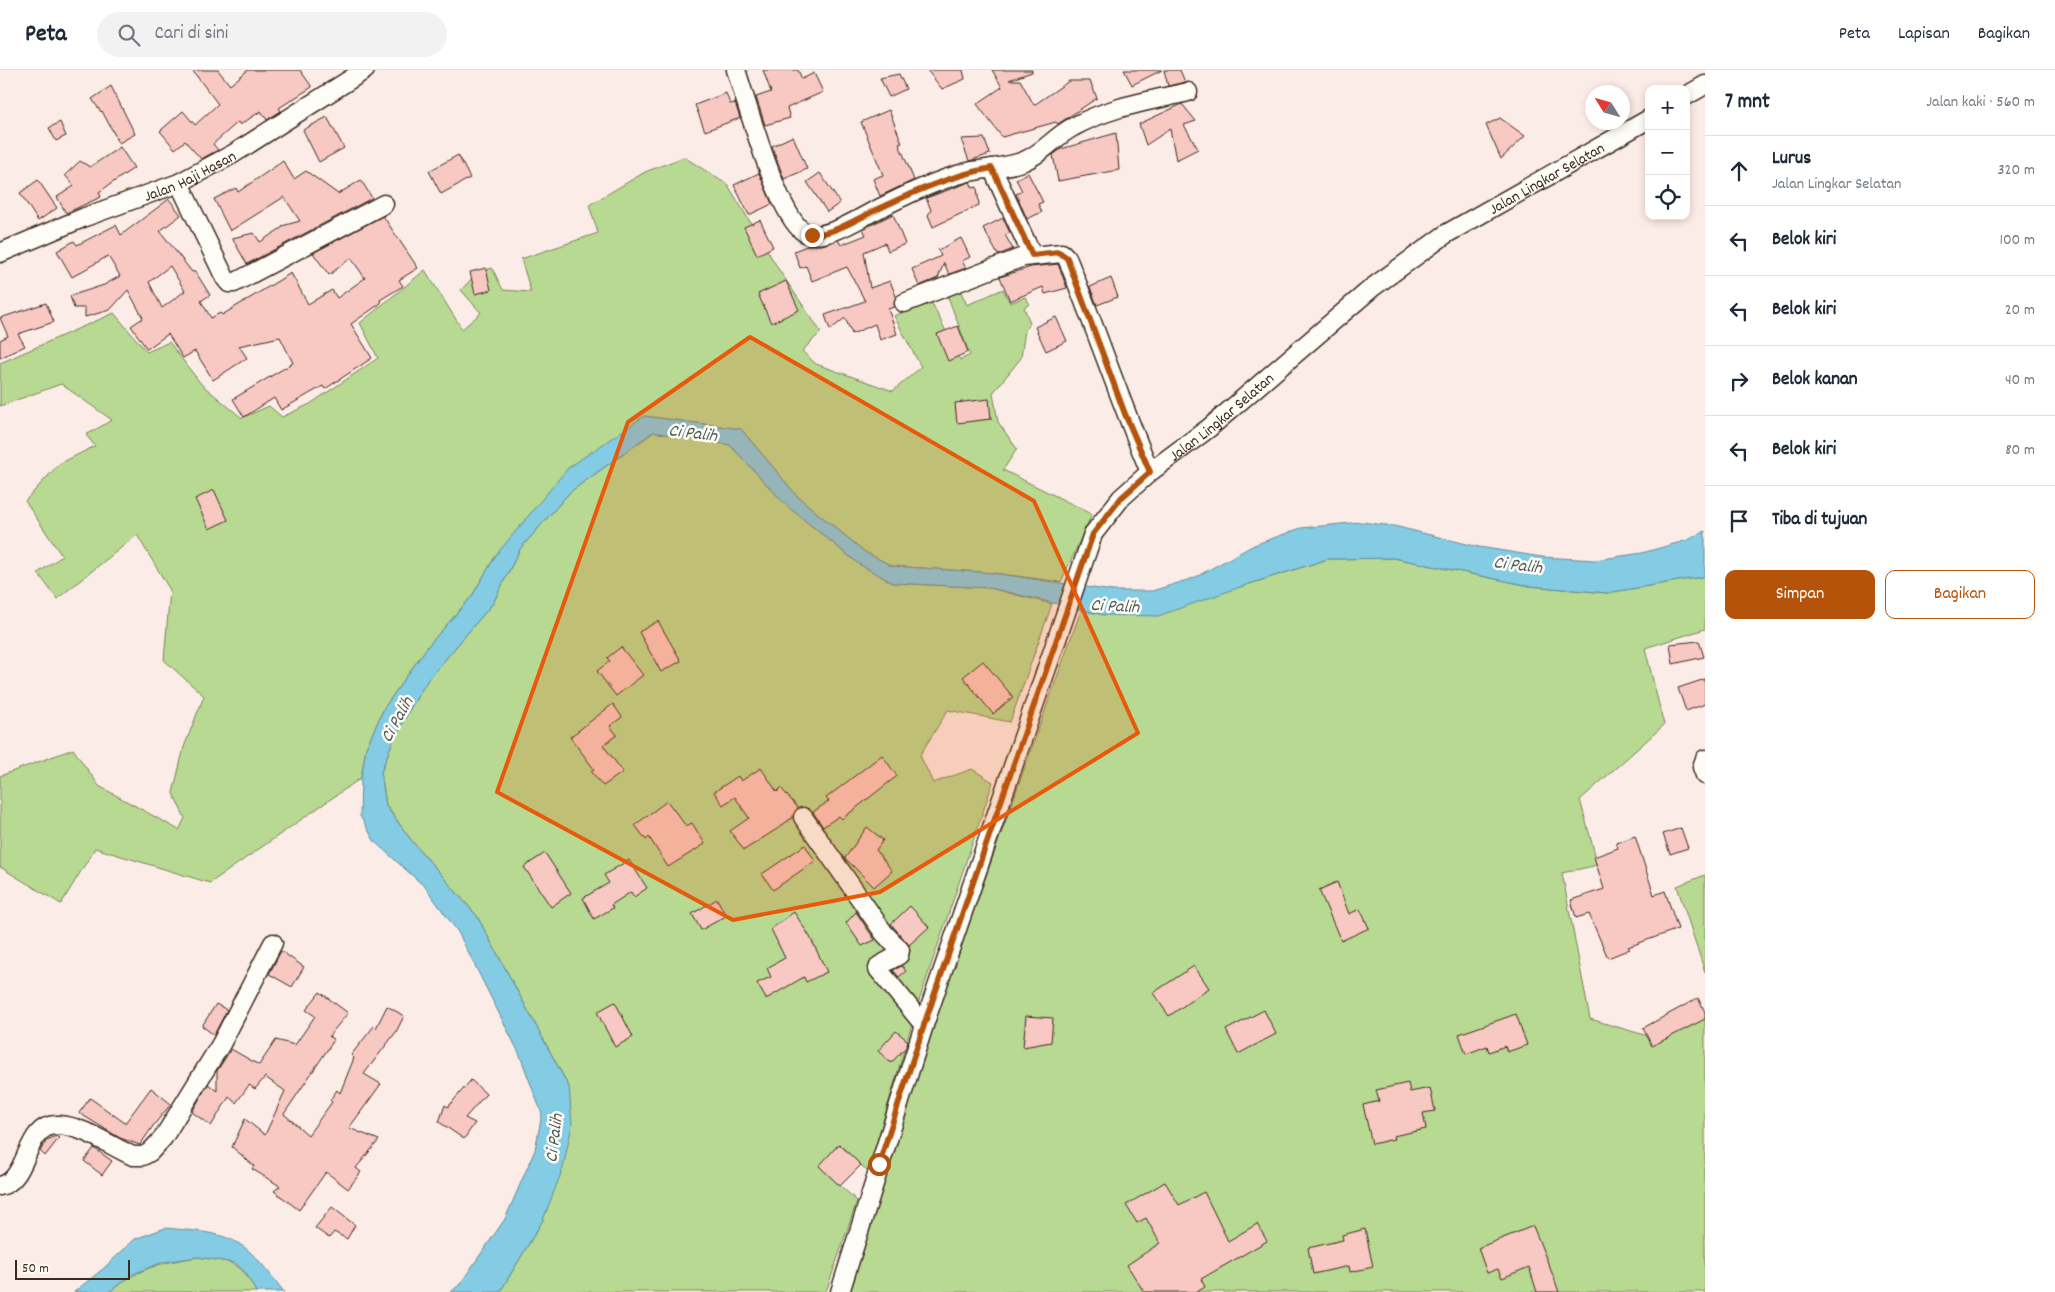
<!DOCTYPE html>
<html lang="id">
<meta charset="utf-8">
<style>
body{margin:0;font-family:Dekko,sans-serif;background:#f2f2f3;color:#1f2937}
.controls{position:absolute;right:15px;top:15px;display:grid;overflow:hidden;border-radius:10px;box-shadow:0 2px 8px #0003}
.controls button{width:45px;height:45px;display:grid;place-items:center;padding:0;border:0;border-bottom:1px solid #e0e1e3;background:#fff;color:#1f2937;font:25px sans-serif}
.compass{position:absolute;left:1585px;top:15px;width:45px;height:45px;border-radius:50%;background:#fff;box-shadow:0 2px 8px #0003;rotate:307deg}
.scale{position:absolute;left:15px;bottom:12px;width:115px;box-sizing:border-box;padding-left:5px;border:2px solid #3b2a1e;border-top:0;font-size:14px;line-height:18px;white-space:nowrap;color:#3b2a1e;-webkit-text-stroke:4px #fdfcf7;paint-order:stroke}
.stop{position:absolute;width:15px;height:15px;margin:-11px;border:4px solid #b45309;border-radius:50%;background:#fff}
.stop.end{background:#b45309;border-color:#fff;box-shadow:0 1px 5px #0008}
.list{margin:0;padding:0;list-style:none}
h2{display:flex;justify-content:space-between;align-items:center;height:65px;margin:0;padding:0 20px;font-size:21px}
h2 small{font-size:16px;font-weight:400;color:#747a83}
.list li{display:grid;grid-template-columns:32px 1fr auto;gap:15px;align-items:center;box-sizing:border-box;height:70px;padding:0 20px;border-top:1px solid #e0e1e3}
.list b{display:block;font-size:19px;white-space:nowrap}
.list p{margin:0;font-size:16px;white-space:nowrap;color:#747a83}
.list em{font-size:16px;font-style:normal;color:#747a83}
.actions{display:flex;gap:10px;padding:15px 20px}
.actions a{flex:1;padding:11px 0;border:1px solid #b45309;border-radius:10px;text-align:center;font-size:18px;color:#b45309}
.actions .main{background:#b45309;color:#fff}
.icon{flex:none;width:28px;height:28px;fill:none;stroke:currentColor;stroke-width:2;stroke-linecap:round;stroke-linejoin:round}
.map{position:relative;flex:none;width:1705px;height:1222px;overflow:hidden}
header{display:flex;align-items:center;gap:30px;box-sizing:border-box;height:70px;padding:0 25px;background:#fff;border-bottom:1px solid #e0e1e3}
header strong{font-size:24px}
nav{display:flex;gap:28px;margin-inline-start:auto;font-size:18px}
.search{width:350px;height:45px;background:#f2f2f3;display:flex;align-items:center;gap:12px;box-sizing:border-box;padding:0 18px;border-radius:28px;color:#747a83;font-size:19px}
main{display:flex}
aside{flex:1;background:#fff}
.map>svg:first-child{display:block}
.green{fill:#b7d992;stroke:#798258}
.water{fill:#83cce4;stroke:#668b95}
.building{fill:#f8c8c2;stroke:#3b2a1e;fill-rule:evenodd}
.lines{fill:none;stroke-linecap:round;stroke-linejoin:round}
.minor-casing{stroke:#3b2a1e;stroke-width:21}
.minor{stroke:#fdfcf7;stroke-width:18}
.route{stroke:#b45309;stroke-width:6}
.marked{fill:#e8590c;fill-opacity:0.2;stroke:#e8590c;stroke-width:4;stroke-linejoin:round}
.labels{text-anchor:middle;stroke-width:5;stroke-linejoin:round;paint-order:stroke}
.street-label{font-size:16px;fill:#3b2a1e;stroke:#fdfcf7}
.water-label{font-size:18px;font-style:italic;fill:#515b59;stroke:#fdfcf7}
</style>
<header>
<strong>Peta</strong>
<div class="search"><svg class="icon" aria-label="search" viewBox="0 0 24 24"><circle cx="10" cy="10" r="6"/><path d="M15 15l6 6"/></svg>Cari di sini</div>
<nav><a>Peta</a><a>Lapisan</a><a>Bagikan</a></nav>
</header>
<main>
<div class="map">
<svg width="1705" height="1222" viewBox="0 0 1705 1222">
<rect width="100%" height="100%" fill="#fcece7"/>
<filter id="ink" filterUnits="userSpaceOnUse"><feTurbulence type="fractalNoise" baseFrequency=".02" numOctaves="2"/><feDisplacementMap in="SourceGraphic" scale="10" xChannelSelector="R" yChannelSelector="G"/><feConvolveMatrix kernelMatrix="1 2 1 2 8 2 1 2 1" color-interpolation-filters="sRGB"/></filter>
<g filter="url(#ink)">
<path class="green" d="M684,87L728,115L779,200L821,262L802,281L816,294L893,321L921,297L894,246L930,229L960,290L970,285L948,227L960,220L967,235L1003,219L1010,233L1025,227L1030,234L1024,237L1030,253L1025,260L1021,288L993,323L998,352L1017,379L1003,400L1092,444L1061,512L993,503L892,496L865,482L798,427L741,359L644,346L496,485L472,526L428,576L384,638L366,678L361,708L210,813L95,778L61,834L0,797V706L73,679L99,716L179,760L185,748L173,723L184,677L204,626L164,590L170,520L137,465L57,529L38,503L62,486L25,431L59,394L95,376L86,365L112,350L61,314L0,336V293L114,243L147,282L169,272L201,314L242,348L269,336L282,347L310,334L378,288L360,253L425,200L462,259L481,243L461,220L478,202L492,198L503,220L531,222L521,189L598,163L589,135L645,102Z
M654,362L730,375L787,436L859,494L893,513L990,518L1052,534L1010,652L948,640L920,685L933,713L972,699L993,712L917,937L868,1102L840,1075L819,1096L857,1131L826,1222H500L543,1150L569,1017L477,846L411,770L386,735L381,702L392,673L410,639L427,611L493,533L520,479L570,422Z
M1394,488L1530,516L1607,523L1701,507L1705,504V559L1645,578L1664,655L1580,730L1598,795L1562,803L1590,949L1655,968L1705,942V1222H848L926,974L1081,540L1104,545L1243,516L1328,489Z
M1705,805V902L1677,816Z
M198,1187C232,1193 240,1189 256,1222H109C141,1197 159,1193 198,1187Z"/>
<path class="water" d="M644,346L741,359L798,427L865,482L892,496L993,503L1113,521H1152L1194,508L1254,475L1301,458L1361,452L1394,456L1479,477L1542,487L1595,490L1642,483L1688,470L1705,461V504L1702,507L1607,523L1530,516L1394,488L1328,489L1243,516L1158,546L1104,545L990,518L893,513L859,494L787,436L730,375L653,362L570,422L520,479L493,533L427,611L410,639L392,673L381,702L386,736L411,770L477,846L569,1017L572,1055L563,1098L543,1150L500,1222H451L460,1214L505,1149L535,1080L542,1044L519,983L458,862L425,817L375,772L360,746L361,708L366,678L384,638L428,576L472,526L496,485L568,398Z
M165,1158C234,1164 242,1166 284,1222H256L246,1203L235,1193L198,1187L163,1192L131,1205L109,1222H74L104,1198L135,1169Z"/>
<path class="building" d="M192,0H218L230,15L248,0H300L312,17L279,38L281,41L267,50L261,41L240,55L238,52L213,74L218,80L201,89L185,71L175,79L160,61L183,41L195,55L218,34Z
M763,0H798L802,9L814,3L823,22L787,38L790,48L765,55L756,27L771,22Z
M927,0H963L965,9L942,19Z
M992,0H1032V2L1009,10H1020L1034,35L1069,11H1090L1097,28L1058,54L1056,52L1002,67L977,34L1002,17Z
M1124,0H1162L1132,15Z
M1164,0H1180L1185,12L1168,16Z
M899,4L906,19L889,27L880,8Z
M111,16L135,64L119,73L102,41L101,42L92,29Z
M726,23L730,34L735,33L740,48L705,61L695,35Z
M1182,34L1196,51L1184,55L1198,79L1176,90L1170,59L1146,75L1139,54Z
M889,40L902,73L899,74L914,110L880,126L873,109L883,105L861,52Z
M327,47L344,78L319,92L303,60Z
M1500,48L1525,66L1501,89L1486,55Z
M60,52L66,66L56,71L49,58Z
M1116,63L1119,100L1058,111L1053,85L1061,79Z
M793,66L807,99L784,109L772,76Z
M984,68L990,84L969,91L961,69Z
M120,77L134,98L99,122L101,127L66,143L57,127L74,116L65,105L80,91L90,97Z
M458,85L470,108L441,124L429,101Z
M283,91L294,109L306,101L338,124L361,110L372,128L247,194L232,168L254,163L260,172L283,157L282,156L300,151L284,127L230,161L214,129L236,118L238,122Z
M759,103L772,134L749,145L734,115Z
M820,103L840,133L827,142L807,112Z
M1028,103L1043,132L1038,134L1042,142L1027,149L1016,124L1022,121L1016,109Z
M38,110L57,138L38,151L20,123Z
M970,112L973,118L977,117L979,135L933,157L928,145L931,140L926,128Z
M169,129L181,145L160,161L192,202L195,201L210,225L201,231L211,248L220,243L222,245L291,203L308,234L332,220L337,228L365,208L351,188L329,205L313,183L383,146L418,198L399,210L403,216L380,230L381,233L351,254L372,288L325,319L323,316L281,340L274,328L244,347L233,329L293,293L280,267L239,276L247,288L213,310L195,281L183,288L168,264L147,279L131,256L143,248L128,220L110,240L85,247V238H74L70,226L104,215L120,206L108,186L72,207L57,181L74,171L77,175L116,155L121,165ZM170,196L185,221L162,238L149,212Z
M893,144L905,174L888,181L885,173L864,182L870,218L890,211L896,226L894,237L888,239L897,264L880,270L875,254L852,264L845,248L830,260L825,245L865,231L847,197L812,211L806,196L800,198L794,181L809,175H822L838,170L841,175L866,165L863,159Z
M1003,148L1010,163L1005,165L1013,179L998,185L983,158Z
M760,150L773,177L757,185L744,157Z
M961,168L970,187L962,191L966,198L949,204L944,193L938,208L919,216L912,199L941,186L938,180Z
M1058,194L1067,218L1045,224L1043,217L1010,231L1000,207L1031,197Z
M486,198L491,220L475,224L470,202Z
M1111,208L1118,227L1097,235L1090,217Z
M786,211L799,240L771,253L758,224Z
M46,233L54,252L18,264L25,276L0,288V270L8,266L0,248Z
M1056,247L1067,271L1046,281L1035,257Z
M958,256L968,282L948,291L937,264Z
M989,329L991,349L957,353L955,333Z
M214,420L228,450L209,459L195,429Z
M658,551L681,591L661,602L639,562Z
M1699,571L1704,587L1673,594L1670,574Z
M621,577L643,605L616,626L597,601L610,591L607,588Z
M983,591L1013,627L993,644L963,607Z
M1705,609V634L1686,641L1678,618Z
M613,634L622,647L610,656L617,665L603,675L623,702L603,716L591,701L594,699L570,667Z
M882,685L897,706L842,749L839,746L823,757L813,742L829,731L826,728Z
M761,698L777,722L781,718L798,738L793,747L777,759L744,780L730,761L749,748L735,727L723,735L714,722L738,706L741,711Z
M667,731L686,756L692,753L705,774L668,797L649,767L646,770L635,755Z
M867,757L883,770L876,780L892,801L874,817L845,788Z
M1681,758L1688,778L1670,784L1663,764Z
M1635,766L1654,825L1665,821L1678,859L1628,877L1630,879L1608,888L1589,844L1576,848L1571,830L1604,819L1594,787L1618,778L1616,773Z
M805,775L815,791L773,820L762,804Z
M545,783L571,823L551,837L524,797Z
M629,790L647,818L634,827L631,822L611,835L613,838L594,849L583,828L609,813L604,805Z
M1337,812L1349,844L1360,839L1369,858L1341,871L1319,820Z
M717,829L726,846L701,860L692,844Z
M910,836L929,857L909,875L891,854Z
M794,842L810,867L827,902L806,912L804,907L766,929L757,913L771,907L767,898L785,888L771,859Z
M856,842L875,870L862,876L846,853Z
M281,881L304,897L292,917L269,904Z
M902,896L906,901L899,907L893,900Z
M1194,896L1209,918L1169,946L1153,923Z
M320,922L348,943L329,966L334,970L284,1044L308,1065L332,1032L330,1030L337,1020L340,1023L354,988L351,985L374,956L376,958L387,936L404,946L396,962L364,1004L381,1014L349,1058L379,1070L356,1098L361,1102L348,1119L326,1102L299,1140L274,1121L280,1116L252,1099L254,1096L232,1077L245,1049L265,1065L285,1021L265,1007L255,1019L249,1015L236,1033L229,1027L211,1056L192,1042L208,1014L217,1021V1001L231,979L259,995L276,970L295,975L315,946L306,940Z
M1698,928L1705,942V949L1652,976L1643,958Z
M615,932L633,967L615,977L597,942Z
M216,934L227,940L214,965L202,956Z
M1264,940L1276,964L1238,984L1226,960Z
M1516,944L1527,975L1507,982L1505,976L1489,982L1487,976L1466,984L1459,964Z
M1026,946L1053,948L1051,972L1023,977Z
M896,961L908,971L906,977L891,993L878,981Z
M471,1010L486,1024L465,1048L475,1053L464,1069L439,1052L445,1035L448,1037Z
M1408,1013L1410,1022L1430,1018L1435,1041L1423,1043L1426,1059L1393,1066L1394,1069L1372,1074L1363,1035L1379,1031L1376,1020Z
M151,1018L171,1034L153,1056L140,1075L120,1068L79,1043L90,1028L125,1053Z
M56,1066L59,1068L45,1086L40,1081L47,1070Z
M839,1074L861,1095L840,1116L819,1096Z
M94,1078L112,1091L102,1105L84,1091Z
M1165,1112L1179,1135L1204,1122L1228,1171L1257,1154L1267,1171L1201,1209L1205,1217L1197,1222H1144L1127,1195L1160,1173L1146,1148L1137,1153L1126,1135Z
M332,1137L355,1155L347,1169L334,1162L329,1168L315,1158Z
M1533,1156L1554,1208L1559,1222H1537L1529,1197L1502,1208L1498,1199L1487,1203L1478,1178Z
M1365,1159L1373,1197L1350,1202L1349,1196L1313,1204L1308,1178L1343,1170L1342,1165Z"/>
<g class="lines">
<defs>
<g id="minor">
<path d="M736,0C747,33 778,146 804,162C822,173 858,149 874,141C904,126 936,110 968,102C987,98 1006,98 1024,91C1045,82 1054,67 1073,57C1109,37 1149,31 1188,22"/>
<path d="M1686,26L1705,15"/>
<path d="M992,98L1032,185"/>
<path d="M179,113L225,208L229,213H234L384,134"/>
<path id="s1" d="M0,183L85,147L179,113L233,84L365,0"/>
<path d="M904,233L1023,187L1062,183L1067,188C1096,259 1120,331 1150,402"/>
<path d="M1705,689L1702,697L1705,705"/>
<path d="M803,747L884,863L900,880L899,885L879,896L878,899L924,955"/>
<path d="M0,1116C30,1110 24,1053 58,1055C84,1056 110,1076 133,1086H143L150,1082L163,1068L221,974L273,873"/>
<path id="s2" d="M840,1222L924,955L1093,464L1121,428L1150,402L1209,358L1373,217L1446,164L1649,49"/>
</g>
</defs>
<use href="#minor" class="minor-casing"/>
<use href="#minor" class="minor"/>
</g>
</g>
<g class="lines" filter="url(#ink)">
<path class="route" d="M812,165C837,163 858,148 880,138C916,121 952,105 992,98L1032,185L1059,182L1067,188L1125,344L1150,402L1121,428L1093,464L924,955L879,1094"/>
</g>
<path class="marked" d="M750,267L1034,431L1138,663L880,822L733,850L497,722L628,352Z"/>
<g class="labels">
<g class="street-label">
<text dy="6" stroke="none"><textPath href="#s1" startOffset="205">Jalan Haji Hasan</textPath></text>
<text dy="6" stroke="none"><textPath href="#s2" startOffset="1379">Jalan Lingkar Selatan</textPath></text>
<text dy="6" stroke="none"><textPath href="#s2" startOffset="974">Jalan Lingkar Selatan</textPath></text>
</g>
<g class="water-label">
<text transform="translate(693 362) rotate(7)" y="6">Ci Palih</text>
<text transform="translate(1518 494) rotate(7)" y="6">Ci Palih</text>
<text transform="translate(1115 535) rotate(3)" y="6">Ci Palih</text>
<text transform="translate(396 649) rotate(-61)" y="6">Ci Palih</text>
<text transform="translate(553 1068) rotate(-83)" y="6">Ci Palih</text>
</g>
</g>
</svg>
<div class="controls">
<button>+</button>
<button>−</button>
<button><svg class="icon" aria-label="locate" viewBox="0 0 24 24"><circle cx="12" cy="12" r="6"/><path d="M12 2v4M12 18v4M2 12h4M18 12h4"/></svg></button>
</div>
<svg class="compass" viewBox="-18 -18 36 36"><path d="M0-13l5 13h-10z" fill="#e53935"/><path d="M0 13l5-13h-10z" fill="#747a83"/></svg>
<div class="scale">50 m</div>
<div class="stop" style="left:879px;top:1094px"></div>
<div class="stop end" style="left:812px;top:165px"></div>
</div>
<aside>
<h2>7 mnt<small>Jalan kaki · 560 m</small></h2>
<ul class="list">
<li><svg class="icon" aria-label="ahead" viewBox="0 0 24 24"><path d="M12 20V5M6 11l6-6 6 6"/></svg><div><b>Lurus</b><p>Jalan Lingkar Selatan</p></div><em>320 m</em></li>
<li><svg class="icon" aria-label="left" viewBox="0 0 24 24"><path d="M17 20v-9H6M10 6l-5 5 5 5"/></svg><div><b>Belok kiri</b></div><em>100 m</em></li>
<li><svg class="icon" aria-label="left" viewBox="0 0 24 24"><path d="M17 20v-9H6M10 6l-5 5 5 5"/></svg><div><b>Belok kiri</b></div><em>20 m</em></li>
<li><svg class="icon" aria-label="right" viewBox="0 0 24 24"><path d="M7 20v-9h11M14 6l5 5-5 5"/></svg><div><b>Belok kanan</b></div><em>40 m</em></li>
<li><svg class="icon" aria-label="left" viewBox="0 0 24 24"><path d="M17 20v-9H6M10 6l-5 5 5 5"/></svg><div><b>Belok kiri</b></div><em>80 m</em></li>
<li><svg class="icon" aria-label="arrive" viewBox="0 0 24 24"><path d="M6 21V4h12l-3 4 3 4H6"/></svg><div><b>Tiba di tujuan</b></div></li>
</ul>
<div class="actions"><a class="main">Simpan</a><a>Bagikan</a></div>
</aside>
</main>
